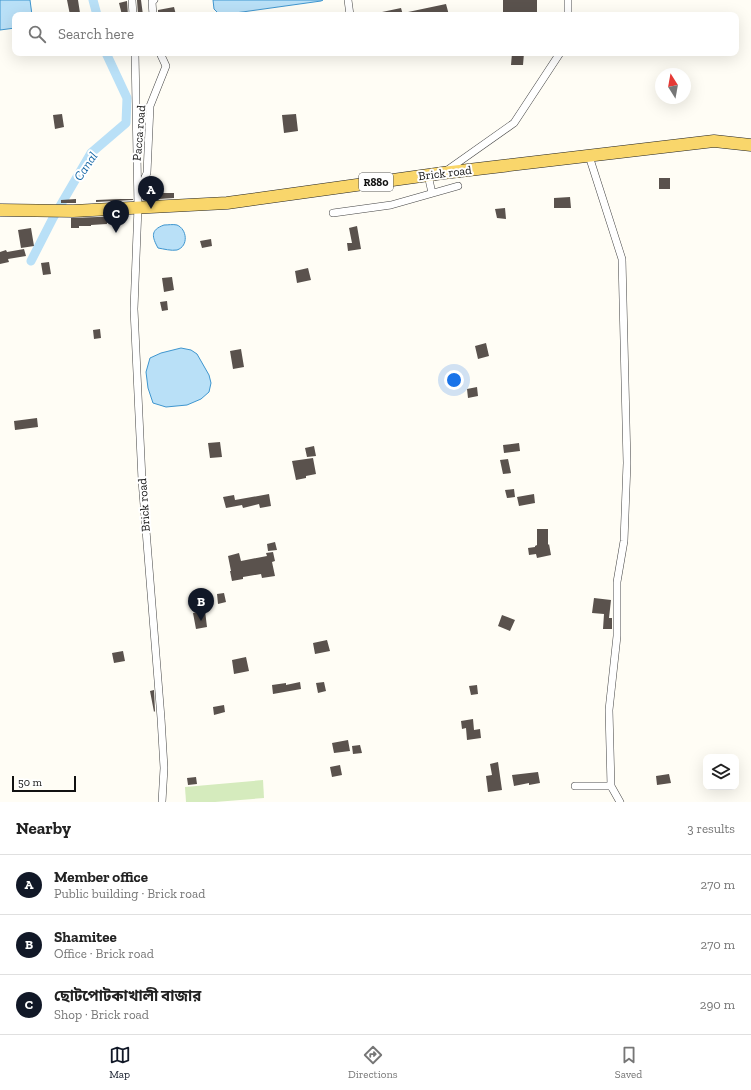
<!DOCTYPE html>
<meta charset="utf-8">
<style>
body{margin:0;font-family:"Zilla Slab","Noto Sans Bengali",serif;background:#f6f6f6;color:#222}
.controls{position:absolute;right:12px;bottom:12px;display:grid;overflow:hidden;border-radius:8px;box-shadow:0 4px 16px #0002}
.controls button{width:36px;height:36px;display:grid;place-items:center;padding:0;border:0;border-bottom:1px solid #e0e0e0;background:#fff;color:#222;font:20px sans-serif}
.compass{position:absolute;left:655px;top:68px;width:36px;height:36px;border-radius:50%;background:#fff;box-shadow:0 4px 16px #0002;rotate:349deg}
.scale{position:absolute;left:12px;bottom:10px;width:64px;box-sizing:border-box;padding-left:4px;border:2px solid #111;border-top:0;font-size:11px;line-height:14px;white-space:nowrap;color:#111;-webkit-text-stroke:3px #fff;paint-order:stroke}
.you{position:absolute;left:454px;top:380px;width:14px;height:14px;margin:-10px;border:3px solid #fff;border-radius:50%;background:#1a73e8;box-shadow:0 0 0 6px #1a73e833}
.badge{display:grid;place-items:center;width:26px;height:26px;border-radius:50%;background:#111827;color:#fff;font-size:13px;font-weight:700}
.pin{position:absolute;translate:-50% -33px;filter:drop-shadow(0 1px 2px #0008)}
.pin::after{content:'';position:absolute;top:21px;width:14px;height:12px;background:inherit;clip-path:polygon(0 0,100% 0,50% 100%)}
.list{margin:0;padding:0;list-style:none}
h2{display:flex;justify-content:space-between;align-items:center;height:52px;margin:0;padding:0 16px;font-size:17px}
h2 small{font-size:13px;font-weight:400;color:#767676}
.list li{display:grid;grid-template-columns:26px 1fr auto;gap:12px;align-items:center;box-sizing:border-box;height:60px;padding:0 16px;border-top:1px solid #e0e0e0}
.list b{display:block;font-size:15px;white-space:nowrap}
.list p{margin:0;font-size:13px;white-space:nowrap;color:#767676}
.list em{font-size:13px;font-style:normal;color:#767676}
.icon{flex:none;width:22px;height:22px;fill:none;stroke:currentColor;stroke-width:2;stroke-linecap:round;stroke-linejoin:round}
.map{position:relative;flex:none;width:751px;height:802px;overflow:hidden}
.search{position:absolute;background:#fff;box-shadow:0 4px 16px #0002;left:12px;right:12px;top:12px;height:44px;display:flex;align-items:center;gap:10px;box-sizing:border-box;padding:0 14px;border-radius:8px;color:#767676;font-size:15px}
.sheet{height:232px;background:#fff}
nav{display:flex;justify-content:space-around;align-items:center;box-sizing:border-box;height:56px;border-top:1px solid #e0e0e0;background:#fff;font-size:11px;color:#767676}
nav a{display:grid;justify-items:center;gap:2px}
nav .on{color:#111827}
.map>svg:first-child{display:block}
.green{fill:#d5ebbd}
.water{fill:#b9e0f7;stroke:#3f96cf}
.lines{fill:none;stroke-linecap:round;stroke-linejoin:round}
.canal{stroke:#b9e0f7;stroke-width:9}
.building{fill:#5a524d}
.street-casing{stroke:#444;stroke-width:8}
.primary-casing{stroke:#222;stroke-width:13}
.street{stroke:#fff;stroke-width:7}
.primary{stroke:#f9d66b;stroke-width:12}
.labels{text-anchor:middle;stroke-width:4;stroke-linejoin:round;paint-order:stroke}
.shield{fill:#fff;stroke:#585858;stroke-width:1}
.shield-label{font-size:11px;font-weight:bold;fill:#111}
.street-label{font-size:12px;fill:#111;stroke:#fff}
.water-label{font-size:13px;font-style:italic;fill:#1768a6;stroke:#fff}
</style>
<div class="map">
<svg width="751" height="802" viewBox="0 0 751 802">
<rect width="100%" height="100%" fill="#fffdf5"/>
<path class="green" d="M263,780L264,798L215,802H186L185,787Z"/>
<path class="water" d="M0,0H30L32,15H15V28L0,30Z
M213,0H323L321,1L228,14L218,13L214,9Z
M164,225C168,225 173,224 177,225C187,229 189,246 177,250C171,251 164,249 158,248C152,237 150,230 164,225Z
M181,348L191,350L197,354L209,375L211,383L209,392L201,399L187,405L166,407L153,403L148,388L146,372L150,358L161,353Z"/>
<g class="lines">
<path class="canal" d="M93,0L97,15
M31,261L53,218L91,153L126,123L127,98L106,53"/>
</g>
<path class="building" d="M67,0H78L80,13L70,15Z
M137,0H141L143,15H138Z
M503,0H537V15H503Z
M127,1L128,15H122L119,3Z
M446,4L449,15H409L408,12Z
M174,7L176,15H158V10Z
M401,8L403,15H383L382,12Z
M512,53H524L523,65H511Z
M62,114L64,127L55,129L53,115Z
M296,114L298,131L284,133L282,115Z
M659,178H670V189H659Z
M146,187H150V193H174V198L143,200V194Z
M570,197L571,208H554V198Z
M76,199V203H61V200Z
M120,199H133V200L96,202V200Z
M505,208L506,219L497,218L495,209Z
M124,216V220H107V224L91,225V226H79V228H71V218Z
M357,226L361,249L348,251L347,243H352L349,228Z
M31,228L34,246L21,248L18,230Z
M211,239L212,246L202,248L200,241Z
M24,249L26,256L8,259L9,262L0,264V252L6,250L7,252Z
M49,262L51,274L43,275L41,263Z
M308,268L311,280L297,283L295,271Z
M172,277L174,290L164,292L162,278Z
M167,301L168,310L162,311L160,302Z
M100,329L101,338L94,339L93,330Z
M486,343L489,356L478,359L475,346Z
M241,349L244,367L233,369L230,351Z
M477,387L478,396L468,398L467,389Z
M37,418L38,427L15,430L14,421Z
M220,442L222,457L210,458L208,443Z
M519,443L520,451L504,453L503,445Z
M314,446L316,456L307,457L305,448Z
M313,458L316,474L306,476V478L296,480L292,461Z
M508,459L511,473L503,474L500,460Z
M514,489L515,497L507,498L505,490Z
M269,494L271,506L260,508L259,504L243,508L242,505L226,508L223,497L234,495L235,500Z
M534,494L535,503L519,506L517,497Z
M537,529H548V545L549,544L551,555L537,558L536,554L529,555L528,548L535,547V546L537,545Z
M275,542L277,550L268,551L267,544Z
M273,552L275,561L272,562L275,576L262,578L261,574L243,577V579L232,581L230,571H231L228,556L239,553L241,561L267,556L266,553Z
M224,593L226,602L218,604L217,594Z
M594,598L611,600L609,618H612V629H603L604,614L592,613Z
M205,611L207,627L196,629L193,613Z
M502,615L515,620L510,631L498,626Z
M327,640L330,651L315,654L313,643Z
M123,651L125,661L114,663L112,653Z
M246,657L249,671L234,674L232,660Z
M300,682L301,689L273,694L272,685L286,683V685Z
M324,682L326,691L318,693L316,683Z
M477,685L478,694L471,695L469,686Z
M154,690L155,711L154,712L150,691Z
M224,705L225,712L214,715L213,707Z
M473,719L474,730L480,729L481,738L467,740L466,728L462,729L461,721Z
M348,740L350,751L334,753L332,743Z
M360,745L362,753L353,754L352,746Z
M498,762L502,790L488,792L486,776L492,775L490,764Z
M340,765L342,775L332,777L330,767Z
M538,772L540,783L529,785V783L514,786L512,775Z
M669,774L671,783L657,785L656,776Z
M196,777L197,784L188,785L187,778Z"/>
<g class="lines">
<defs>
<path id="street" d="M132,0L133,15
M348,0L350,15
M153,15L152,2L154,0
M568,15V0
M135,53L138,207L134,309L142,480L161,718L164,768L162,802
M589,156L622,259L627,463L624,541L617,582V636L609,710L611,786L620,802
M446,171L514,123L560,53
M428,175L432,193
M139,191L147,173L150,106L166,66L160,53
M333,213L391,205L458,186
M575,786H611"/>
<path id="primary" d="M0,210L73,211L227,203L443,173L714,141L751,145"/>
</defs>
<use href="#street" class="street-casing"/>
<use href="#primary" class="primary-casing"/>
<use href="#street" class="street"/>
<use href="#primary" class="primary"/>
</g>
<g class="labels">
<rect class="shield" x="359" y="173" width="34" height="18" rx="3"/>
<g class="shield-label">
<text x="376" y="186">R880</text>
</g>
<g class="street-label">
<text transform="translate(139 133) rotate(-85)" y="4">Pacca road</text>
<text transform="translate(445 173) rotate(-7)" y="4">Brick road</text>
<text transform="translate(144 505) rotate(-94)" y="4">Brick road</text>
</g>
<g class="water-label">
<text transform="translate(85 166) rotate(-56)" y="5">Canal</text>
</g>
</g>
</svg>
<div class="controls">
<button><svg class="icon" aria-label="layers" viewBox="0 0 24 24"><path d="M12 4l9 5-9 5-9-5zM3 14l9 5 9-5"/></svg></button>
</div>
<svg class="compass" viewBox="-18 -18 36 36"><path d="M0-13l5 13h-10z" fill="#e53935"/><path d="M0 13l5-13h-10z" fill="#767676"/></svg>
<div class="scale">50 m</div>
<div class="you"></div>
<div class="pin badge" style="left:151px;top:209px">A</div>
<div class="pin badge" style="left:201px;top:621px">B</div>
<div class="pin badge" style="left:116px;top:233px">C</div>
<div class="search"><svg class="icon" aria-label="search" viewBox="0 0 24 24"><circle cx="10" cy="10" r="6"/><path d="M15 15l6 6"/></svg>Search here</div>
</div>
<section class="sheet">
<h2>Nearby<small>3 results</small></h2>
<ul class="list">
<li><span class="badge">A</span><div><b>Member office</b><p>Public building · Brick road</p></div><em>270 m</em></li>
<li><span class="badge">B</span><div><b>Shamitee</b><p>Office · Brick road</p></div><em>270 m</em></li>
<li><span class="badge">C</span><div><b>ছোটপোটকাখালী বাজার</b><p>Shop · Brick road</p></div><em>290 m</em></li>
</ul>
</section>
<nav>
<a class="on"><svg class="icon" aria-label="map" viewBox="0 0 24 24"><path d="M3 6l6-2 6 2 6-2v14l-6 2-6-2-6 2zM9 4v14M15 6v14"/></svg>Map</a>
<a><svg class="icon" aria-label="directions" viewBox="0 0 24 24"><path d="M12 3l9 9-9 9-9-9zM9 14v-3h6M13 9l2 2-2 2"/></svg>Directions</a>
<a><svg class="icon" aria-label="saved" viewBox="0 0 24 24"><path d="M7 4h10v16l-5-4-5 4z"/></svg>Saved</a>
</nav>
